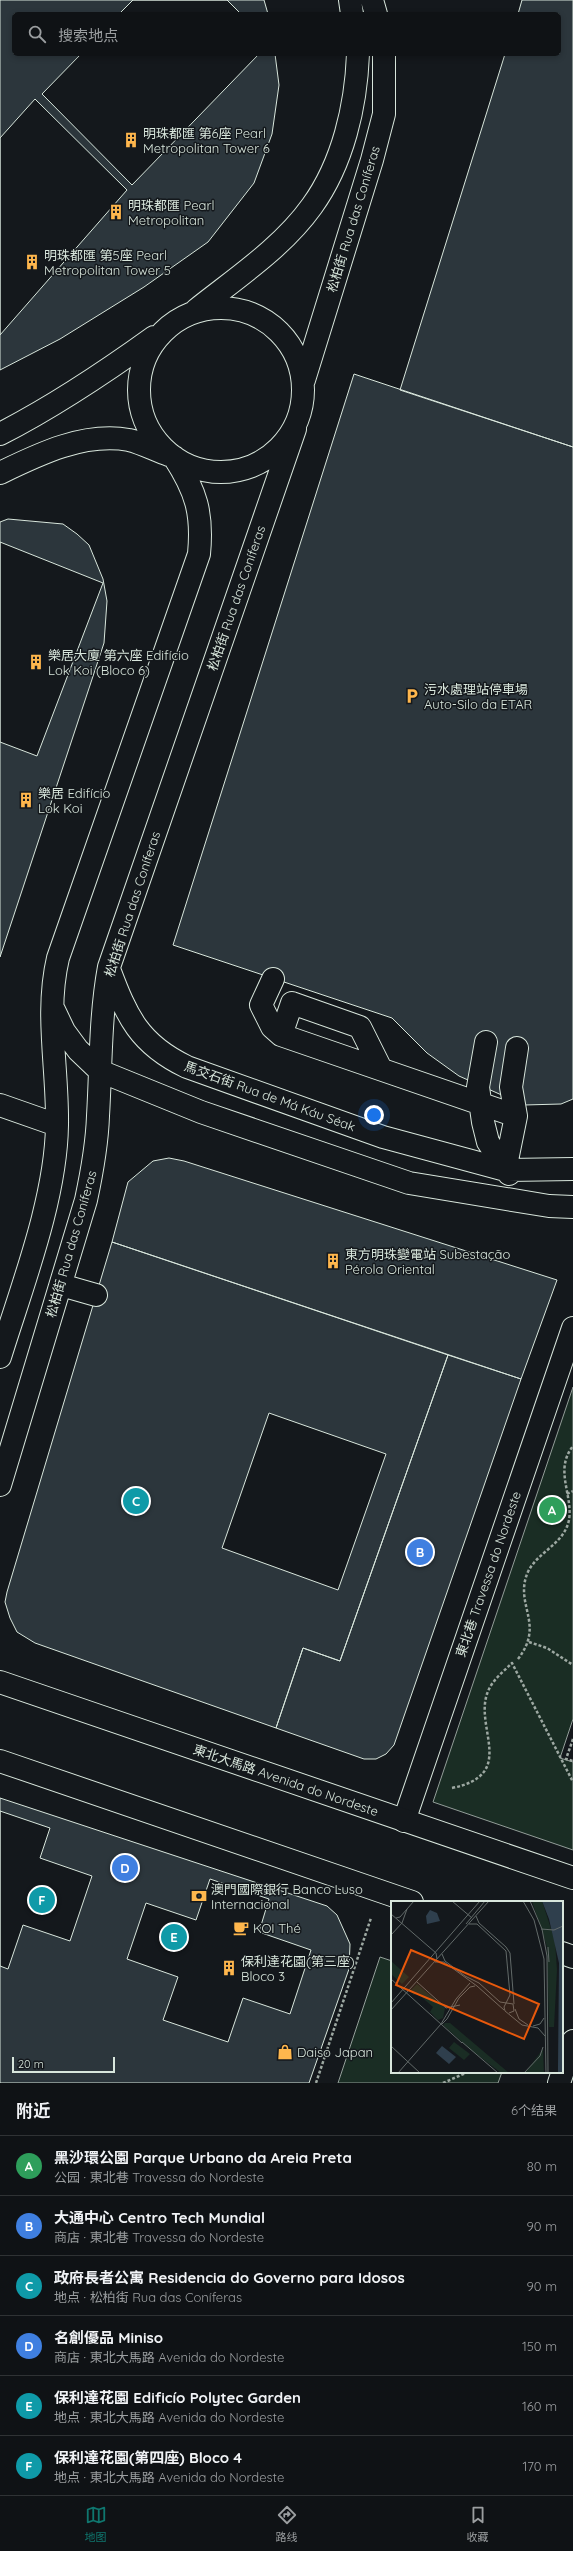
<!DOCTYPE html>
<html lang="zh">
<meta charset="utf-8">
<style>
body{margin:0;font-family:Quicksand,"Noto Sans SC",sans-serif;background:#181b1e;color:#f1f3f6}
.scale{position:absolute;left:12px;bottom:10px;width:103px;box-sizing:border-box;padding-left:4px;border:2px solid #d8e6dc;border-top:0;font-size:11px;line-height:14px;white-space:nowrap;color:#d8e6dc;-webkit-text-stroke:3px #14181c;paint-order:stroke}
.you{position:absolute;left:374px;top:1115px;width:14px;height:14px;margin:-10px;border:3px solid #fff;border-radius:50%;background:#1a73e8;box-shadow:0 0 0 6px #1a73e833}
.badge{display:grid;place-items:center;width:26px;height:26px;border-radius:50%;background:#0f766e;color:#fff;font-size:13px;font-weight:700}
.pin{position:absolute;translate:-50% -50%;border:2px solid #fff;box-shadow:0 1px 4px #0006}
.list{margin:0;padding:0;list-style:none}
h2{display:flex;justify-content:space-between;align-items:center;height:52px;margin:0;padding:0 16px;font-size:17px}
h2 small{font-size:13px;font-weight:400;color:#9b9ea0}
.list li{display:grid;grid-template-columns:26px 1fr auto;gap:12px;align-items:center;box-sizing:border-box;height:60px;padding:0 16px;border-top:1px solid #2f3234}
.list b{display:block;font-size:15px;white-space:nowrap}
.list p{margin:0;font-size:13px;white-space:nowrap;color:#9b9ea0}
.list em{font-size:13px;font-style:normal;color:#9b9ea0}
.icon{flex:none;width:22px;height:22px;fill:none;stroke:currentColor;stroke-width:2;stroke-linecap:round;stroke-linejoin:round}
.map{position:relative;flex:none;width:573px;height:2083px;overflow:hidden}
.search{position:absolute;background:#0f1215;box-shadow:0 2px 6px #0003;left:12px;right:12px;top:12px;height:44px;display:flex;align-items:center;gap:10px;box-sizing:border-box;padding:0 14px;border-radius:6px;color:#9b9ea0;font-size:15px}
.sheet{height:412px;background:#0f1215}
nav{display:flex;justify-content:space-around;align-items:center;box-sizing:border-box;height:56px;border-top:1px solid #2f3234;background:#0f1215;font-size:11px;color:#9b9ea0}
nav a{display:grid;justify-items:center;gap:2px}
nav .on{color:#0f766e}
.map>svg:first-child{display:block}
.green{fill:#1a2d24;stroke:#939e99}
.building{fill:#2c363c;stroke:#d8e6dc;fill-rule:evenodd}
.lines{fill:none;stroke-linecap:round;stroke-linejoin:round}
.minor-casing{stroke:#d8e6dc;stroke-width:24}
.major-casing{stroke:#d8e6dc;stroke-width:24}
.path{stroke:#9da8a2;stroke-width:2.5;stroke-dasharray:3 2;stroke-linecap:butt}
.minor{stroke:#14181c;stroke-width:22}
.major{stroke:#14181c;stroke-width:22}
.labels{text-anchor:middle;stroke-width:3;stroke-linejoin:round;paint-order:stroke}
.poi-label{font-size:13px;fill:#d8e6dc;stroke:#14181c;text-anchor:start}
.street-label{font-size:13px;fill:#d8e6dc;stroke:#14181c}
.inset-road{fill:none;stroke:#626a69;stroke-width:1}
.view{fill:#e8590c;fill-opacity:0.15;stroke:#e8590c;stroke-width:2}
.inset-edge{fill:none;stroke:#d8e6dc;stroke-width:2}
</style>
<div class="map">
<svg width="573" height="2083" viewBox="0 0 573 2083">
<rect width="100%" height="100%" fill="#14181c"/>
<path class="green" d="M573,1387V1719L560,1758L573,1762V1850L433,1802Z
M380,1957L392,1961V2072H502L498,2083H338Z"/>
<path class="building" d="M0,0H264L268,14H14V54H275L279,85L272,134L254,183L208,242L144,287L60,339L0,370Z
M133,0H227L241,14H119Z
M522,0H573V447L400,390L505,54H559V14H518Z
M81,54H259L132,185L42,94Z
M35,99L127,190L0,335V138Z
M354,374L573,447V1099L561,1104L524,1105L459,1076L427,1053L392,1018L173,945Z
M8,519L63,524L77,534L89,545L103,579L107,601L104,643L0,957V522Z
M0,542L103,583L37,756L0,742Z
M169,1158L184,1161L557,1280L521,1379L112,1242L128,1182L153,1161Z
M112,1242L448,1355L340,1661L303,1648L276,1728L35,1643L17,1632L10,1618L5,1602L7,1592ZM269,1413L386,1454L338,1590L222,1548Z
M448,1355L521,1379L394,1745L386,1754L376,1759H364L276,1728L303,1648L340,1661Z
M0,1798L327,1906L337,1915L350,1944L349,1969L309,2083H0Z
M0,1811L50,1828L40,1858L92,1876L70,1941L23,1925L8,1969L0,1966Z
M210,1879L269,1899L259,1932L311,1950L290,2014L243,1998L228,2042L163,2020L178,1977L127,1959L146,1903L196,1920Z"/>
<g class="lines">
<defs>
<path id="minor" d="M350,0L352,14
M372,0L376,14
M139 390a82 82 0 1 1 164 0a82 82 0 1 1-164 0Z
M196,310C236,278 282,248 312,206C343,163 356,106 358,54
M304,380L372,160L384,114V54
M0,434C55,406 104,373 154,337
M0,473C39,454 84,432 129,440C142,443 157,451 169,455
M109,969C127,1017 139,1044 187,1067L383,1137L505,1170L573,1169
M273,979L261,1005L272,1027L281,1035L516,1116
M54,1010L64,1031L78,1050L100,1071L201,1112L409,1183L549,1206L573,1207
M281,1035L292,1003L360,1027L381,1069
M486,1042L478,1087L483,1122L488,1142L509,1174
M0,1105L57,1125
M505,1170L516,1116L511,1087L517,1048
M61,1285L96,1295
M0,1357C22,1286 56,1199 57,1125C58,1069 45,1013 58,958L199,554C203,513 196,491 174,457
M0,1485L86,1200C92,1172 97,1145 98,1116C101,1066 100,1016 109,967L295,429
M404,1821L573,1328
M559,2083L573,2041"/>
<path id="major" d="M0,1682L573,1878
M0,1761L412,1902
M562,1953L573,1957"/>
</defs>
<use href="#minor" class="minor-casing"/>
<use href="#major" class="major-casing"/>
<path class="path" d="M567,1494L573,1491
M529,1642L547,1648L573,1665
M518,1659C545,1624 515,1606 527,1574C536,1552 564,1545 569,1520C573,1494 554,1470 573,1446
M573,1739L566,1759L573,1761
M452,1788C517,1775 475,1729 487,1694C491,1681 503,1672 512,1663L573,1782
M316,2083L371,1918
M443,2083L468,2072"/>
<use href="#minor" class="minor"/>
<use href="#major" class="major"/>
</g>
<defs>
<symbol id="building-bare" viewBox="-9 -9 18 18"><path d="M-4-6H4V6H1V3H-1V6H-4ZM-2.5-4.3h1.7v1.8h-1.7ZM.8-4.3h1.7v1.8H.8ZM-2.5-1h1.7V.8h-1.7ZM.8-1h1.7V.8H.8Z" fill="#ffb74d" stroke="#14181c" stroke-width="2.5" paint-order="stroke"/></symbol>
<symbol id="parking-bare" viewBox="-9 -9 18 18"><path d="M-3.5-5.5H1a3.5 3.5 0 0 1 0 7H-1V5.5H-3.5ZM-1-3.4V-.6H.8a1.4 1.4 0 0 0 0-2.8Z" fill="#ffb74d" stroke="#14181c" stroke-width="2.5" paint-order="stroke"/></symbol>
<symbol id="bank-bare" viewBox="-9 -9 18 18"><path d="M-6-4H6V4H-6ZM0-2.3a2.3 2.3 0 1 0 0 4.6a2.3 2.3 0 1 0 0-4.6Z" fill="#ffb74d" stroke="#14181c" stroke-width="2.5" paint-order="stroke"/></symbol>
<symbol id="cafe-bare" viewBox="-9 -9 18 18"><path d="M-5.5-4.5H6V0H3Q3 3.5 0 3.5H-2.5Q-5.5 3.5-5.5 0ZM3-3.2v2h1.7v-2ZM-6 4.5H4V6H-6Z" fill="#ffb74d" stroke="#14181c" stroke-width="2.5" paint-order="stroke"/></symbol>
<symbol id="shop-bare" viewBox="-9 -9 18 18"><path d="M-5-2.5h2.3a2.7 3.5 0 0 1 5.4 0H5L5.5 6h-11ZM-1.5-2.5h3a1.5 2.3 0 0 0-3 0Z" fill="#ffb74d" stroke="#14181c" stroke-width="2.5" paint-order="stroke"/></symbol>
</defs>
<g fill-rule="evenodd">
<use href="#building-bare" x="120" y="129" width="22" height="22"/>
<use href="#building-bare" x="105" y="201" width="22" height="22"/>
<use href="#building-bare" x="21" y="251" width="22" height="22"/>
<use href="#building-bare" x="25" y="651" width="22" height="22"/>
<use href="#parking-bare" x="401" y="685" width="22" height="22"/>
<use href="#building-bare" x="15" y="789" width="22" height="22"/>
<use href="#building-bare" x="322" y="1250" width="22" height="22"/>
<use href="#bank-bare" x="188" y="1885" width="22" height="22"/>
<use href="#cafe-bare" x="230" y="1917" width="22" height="22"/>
<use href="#building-bare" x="218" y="1957" width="22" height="22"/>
<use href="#shop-bare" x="274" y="2041" width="22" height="22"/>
</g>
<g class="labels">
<g class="poi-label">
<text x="143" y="138">明珠都匯 第6座 Pearl<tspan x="143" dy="15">Metropolitan Tower 6</tspan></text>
<text x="128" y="210">明珠都匯 Pearl<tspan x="128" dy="15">Metropolitan</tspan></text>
<text x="44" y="260">明珠都匯 第5座 Pearl<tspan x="44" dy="15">Metropolitan Tower 5</tspan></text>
<text x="48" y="660">樂居大廈 第六座 Edifício<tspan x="48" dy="15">Lok Koi (Bloco 6)</tspan></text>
<text x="424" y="694">污水處理站停車場<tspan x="424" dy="15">Auto-Silo da ETAR</tspan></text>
<text x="38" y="798">樂居 Edifício<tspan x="38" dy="15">Lok Koi</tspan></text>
<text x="345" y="1259">東方明珠變電站 Subestação<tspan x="345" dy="15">Pérola Oriental</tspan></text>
<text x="211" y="1894">澳門國際銀行 Banco Luso<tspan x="211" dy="15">Internacional</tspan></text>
<text x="253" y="1933">KOI Thé</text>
<text x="241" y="1966">保利達花園(第三座)<tspan x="241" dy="15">Bloco 3</tspan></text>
<text x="297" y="2057">Daiso Japan</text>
</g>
<g class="street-label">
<text transform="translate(353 219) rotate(-73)" y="5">松柏街 Rua das Coníferas</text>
<text transform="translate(236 598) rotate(-71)" y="5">松柏街 Rua das Coníferas</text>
<text transform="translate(132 904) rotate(-72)" y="5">松柏街 Rua das Coníferas</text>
<text transform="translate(270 1096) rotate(20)" y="5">馬交石街 Rua de Má Káu Séak</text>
<text transform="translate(71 1244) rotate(-74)" y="5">松柏街 Rua das Coníferas</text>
<text transform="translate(488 1574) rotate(-71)" y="5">東北巷 Travessa do Nordeste</text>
<text transform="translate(286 1780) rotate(19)" y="5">東北大馬路 Avenida do Nordeste</text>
</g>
</g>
<g transform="translate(391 1901)">
<rect width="172" height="172" fill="#14181c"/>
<path d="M141,0H151L164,40L166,69L163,126H158L156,46ZM0,60L18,76L11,83L0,73ZM26,83L54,107L52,117L47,119L39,111L42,106L26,92L23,94L19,90ZM54,122H59L118,172H110L80,149L52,124ZM63,141L79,153L73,159L58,147ZM152,148L153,172H134Z" fill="#1a2d24"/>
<path d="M151,0H172V172H167V166L168,62L158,18ZM39,9L46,12L49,20L36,23L35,15ZM51,145L65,156L58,163L45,152Z" fill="#2f3f4d"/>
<path class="inset-road" d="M61,0L81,17M132,0L143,19L153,58L155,172M139,0L151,28L156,55L157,172M0,13L45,52L46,58M85,15L88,22L115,46L119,52L123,103M5,17L9,16L23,0M75,23L94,0M78,23H86L115,50L119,94L113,106L114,110L131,124L147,127L154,135M150,28L163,29L172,25M0,34L11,22L16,8M157,46L158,61M51,53L54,60L74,75L88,82L109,101L122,103L123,110L118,112M44,61H53L86,85L113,109M0,78L71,142M26,81L55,107L69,104M0,102L89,0M124,108L128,118L137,124M0,109L98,0M51,123L56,118L68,97L79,86L84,85M142,125L149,123L153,117M71,141L107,172M0,145L29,172M7,172L50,123L65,98L79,82M133,172L149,155L152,146"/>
<path class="view" d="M20,49L148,103L133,138L5,84Z"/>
<rect width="172" height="172" class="inset-edge"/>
</g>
</svg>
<div class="scale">20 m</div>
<div class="you"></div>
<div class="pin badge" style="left:552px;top:1510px;background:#2e9e5b">A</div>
<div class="pin badge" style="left:420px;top:1552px;background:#3f7fe0">B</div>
<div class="pin badge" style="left:136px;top:1501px;background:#0f9aa8">C</div>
<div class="pin badge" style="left:125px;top:1868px;background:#3f7fe0">D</div>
<div class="pin badge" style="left:174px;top:1937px;background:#0f9aa8">E</div>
<div class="pin badge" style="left:42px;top:1900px;background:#0f9aa8">F</div>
<div class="search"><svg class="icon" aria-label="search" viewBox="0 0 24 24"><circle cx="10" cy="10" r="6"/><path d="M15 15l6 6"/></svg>搜索地点</div>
</div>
<section class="sheet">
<h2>附近<small>6个结果</small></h2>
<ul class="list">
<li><span class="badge" style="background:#2e9e5b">A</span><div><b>黑沙環公園 Parque Urbano da Areia Preta</b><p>公园 · 東北巷 Travessa do Nordeste</p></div><em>80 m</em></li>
<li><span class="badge" style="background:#3f7fe0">B</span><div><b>大通中心 Centro Tech Mundial</b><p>商店 · 東北巷 Travessa do Nordeste</p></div><em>90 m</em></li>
<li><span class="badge" style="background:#0f9aa8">C</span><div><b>政府長者公寓 Residencia do Governo para Idosos</b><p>地点 · 松柏街 Rua das Coníferas</p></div><em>90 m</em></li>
<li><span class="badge" style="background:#3f7fe0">D</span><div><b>名創優品 Miniso</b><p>商店 · 東北大馬路 Avenida do Nordeste</p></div><em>150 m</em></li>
<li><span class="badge" style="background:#0f9aa8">E</span><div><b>保利達花園 Edificío Polytec Garden</b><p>地点 · 東北大馬路 Avenida do Nordeste</p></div><em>160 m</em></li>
<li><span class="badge" style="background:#0f9aa8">F</span><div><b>保利達花園(第四座) Bloco 4</b><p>地点 · 東北大馬路 Avenida do Nordeste</p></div><em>170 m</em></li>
</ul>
</section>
<nav>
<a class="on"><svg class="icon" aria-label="map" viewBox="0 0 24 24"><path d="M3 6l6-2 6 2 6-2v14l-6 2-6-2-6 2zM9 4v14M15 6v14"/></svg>地图</a>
<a><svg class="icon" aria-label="directions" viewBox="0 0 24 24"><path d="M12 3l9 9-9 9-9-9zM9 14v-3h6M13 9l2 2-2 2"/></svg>路线</a>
<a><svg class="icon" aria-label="saved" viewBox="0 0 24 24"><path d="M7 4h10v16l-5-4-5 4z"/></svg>收藏</a>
</nav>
